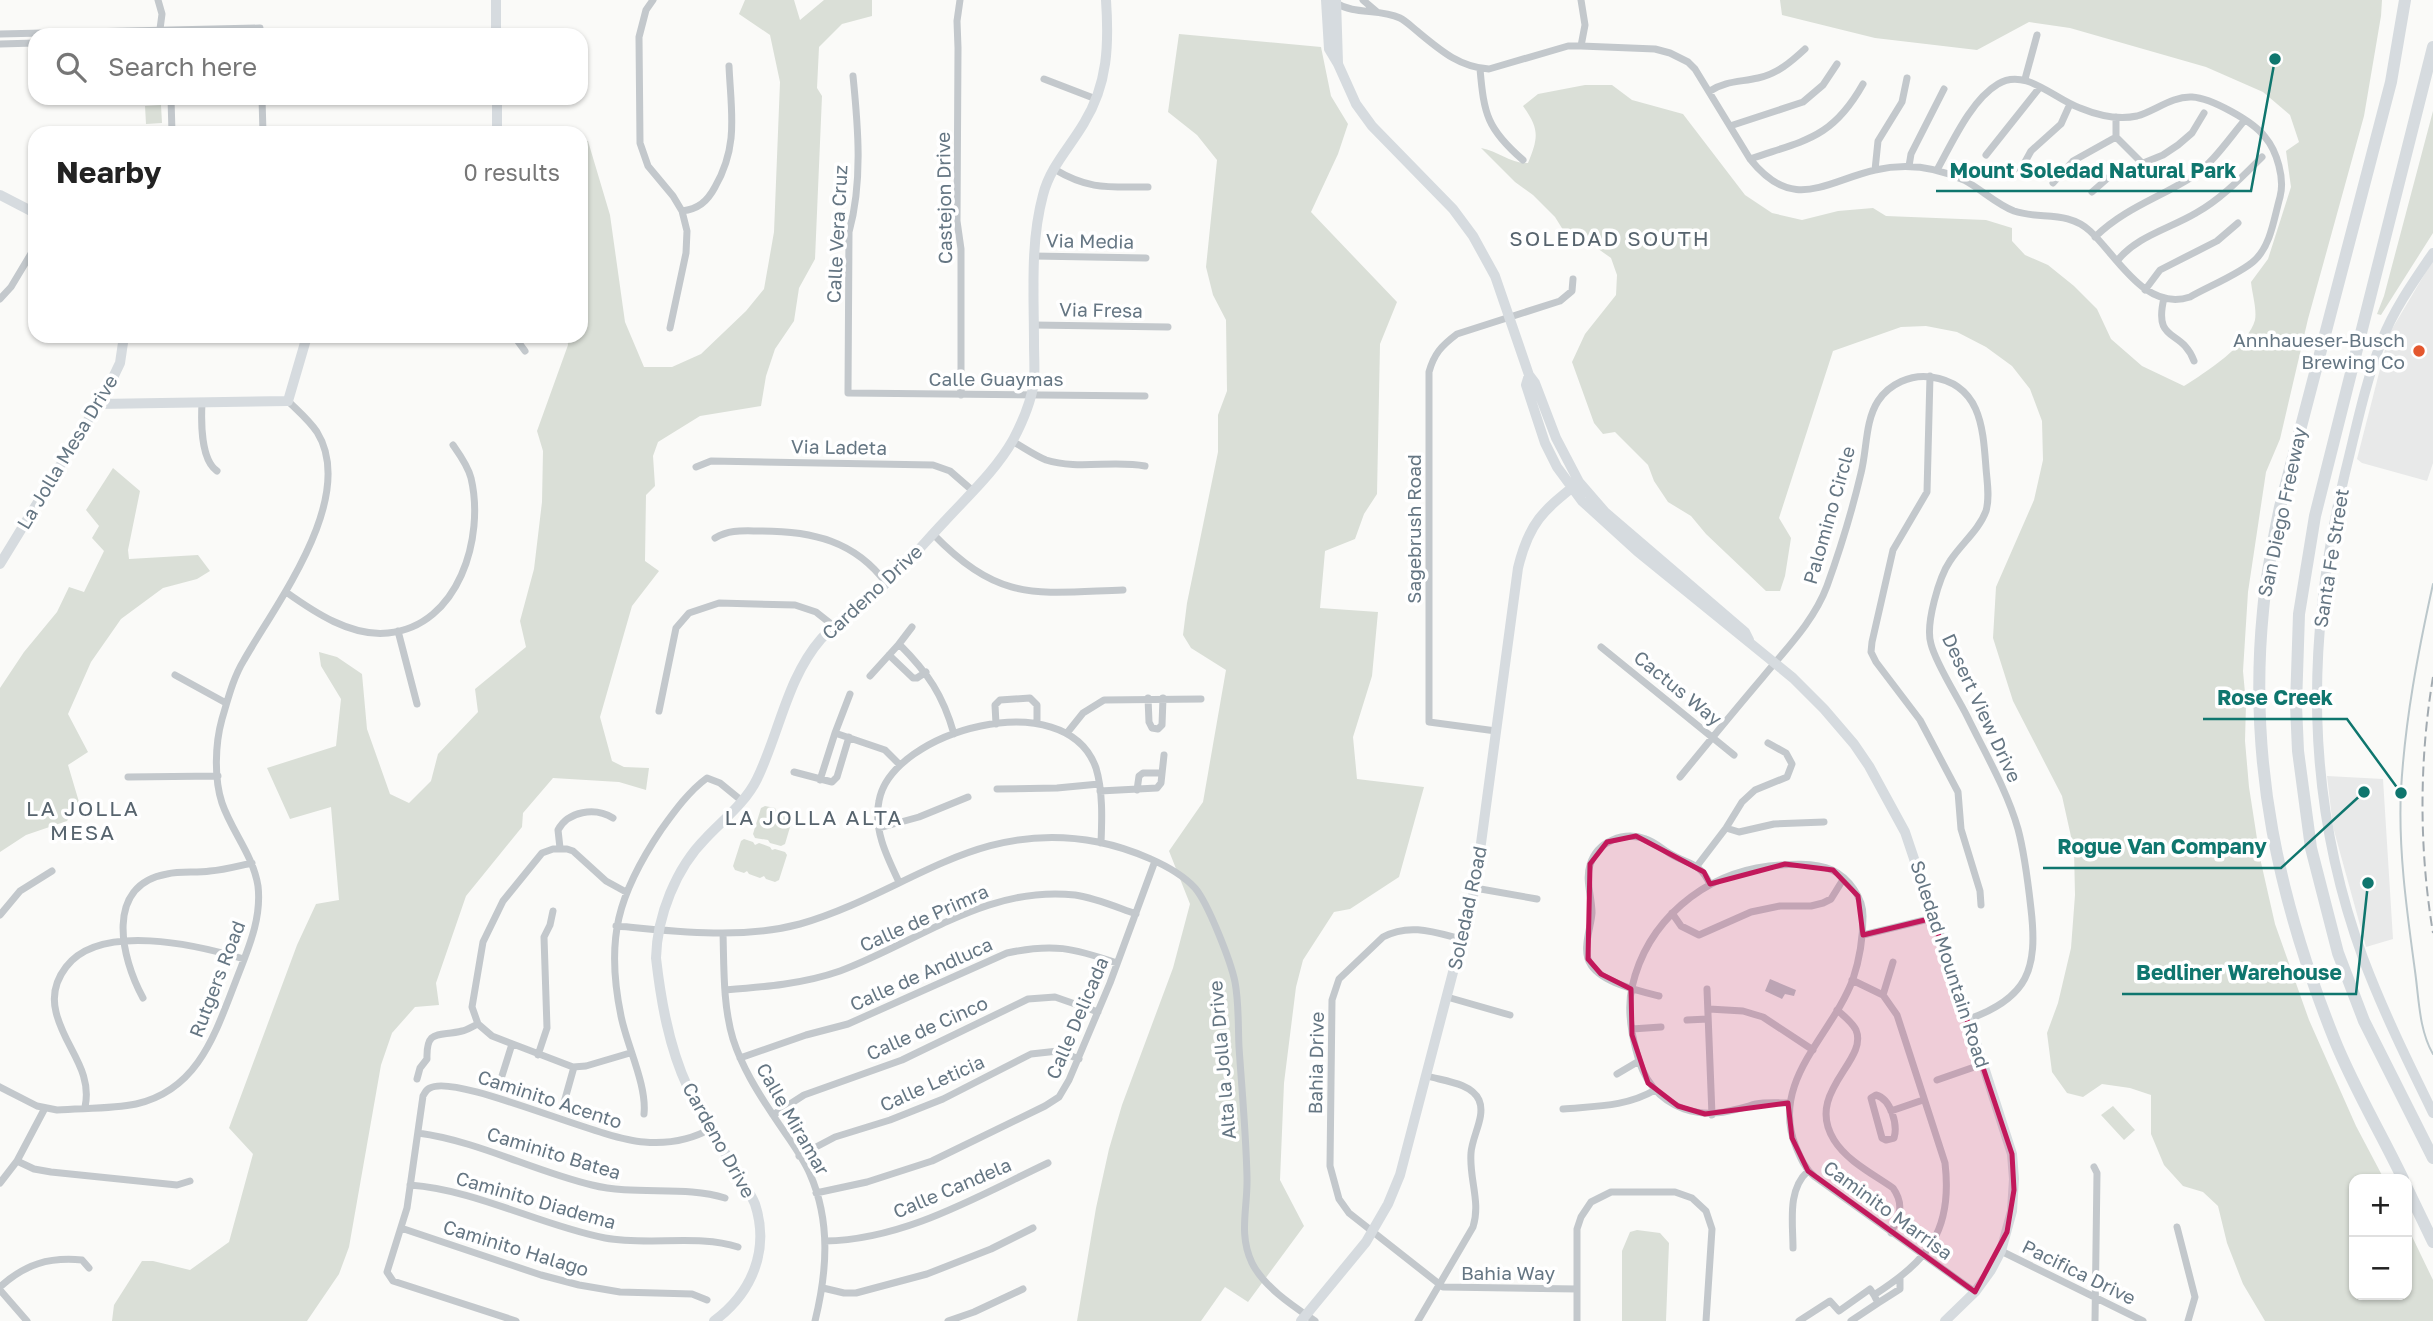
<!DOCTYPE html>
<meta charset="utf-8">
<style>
body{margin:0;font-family:"Golos Text",sans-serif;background:#f6f6f6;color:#222}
.controls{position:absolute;right:21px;bottom:21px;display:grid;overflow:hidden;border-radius:14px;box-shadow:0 2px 5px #0004}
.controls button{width:63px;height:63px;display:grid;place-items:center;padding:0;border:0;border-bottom:2px solid #e0e0e0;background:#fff;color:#222;font:35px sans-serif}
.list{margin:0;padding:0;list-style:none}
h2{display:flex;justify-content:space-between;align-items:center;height:91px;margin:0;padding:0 28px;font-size:30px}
h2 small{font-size:23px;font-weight:400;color:#767676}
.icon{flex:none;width:38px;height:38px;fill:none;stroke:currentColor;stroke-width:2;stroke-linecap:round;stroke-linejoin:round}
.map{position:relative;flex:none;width:2433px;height:1321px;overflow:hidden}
.search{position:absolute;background:#fff;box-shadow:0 2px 5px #0004;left:28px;top:28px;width:560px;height:77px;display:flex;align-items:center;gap:18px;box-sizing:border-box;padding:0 24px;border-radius:21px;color:#767676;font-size:26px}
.panel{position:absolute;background:#fff;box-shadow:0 2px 5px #0004;left:28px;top:126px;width:560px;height:217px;border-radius:21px}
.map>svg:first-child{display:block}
.built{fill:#e8e9e9}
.green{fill:#dadfd7}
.water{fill:#bbc7cb}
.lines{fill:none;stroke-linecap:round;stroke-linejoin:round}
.stream{stroke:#bbc7cb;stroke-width:2}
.street{stroke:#c3c8cc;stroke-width:7}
.secondary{stroke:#d6dbdf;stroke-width:10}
.highway{stroke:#d6dbdf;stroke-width:12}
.rail{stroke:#a2aab0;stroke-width:2;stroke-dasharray:10 5;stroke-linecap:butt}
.marked{fill:#c2185b;fill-opacity:0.2;stroke:#c2185b;stroke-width:5;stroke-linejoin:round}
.poi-dot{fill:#e4572e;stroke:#fff;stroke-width:2.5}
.labels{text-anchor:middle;stroke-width:7;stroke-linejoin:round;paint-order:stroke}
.street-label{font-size:19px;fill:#657683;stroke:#fff}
.poi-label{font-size:19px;fill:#657683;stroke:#fff;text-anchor:end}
.neighbourhood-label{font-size:21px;letter-spacing:2px;fill:#57646e;stroke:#fff}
.leader{fill:none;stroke:#0f766e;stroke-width:2.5}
.callout-dot{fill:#0f766e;stroke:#fff;stroke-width:2.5}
.callout-label{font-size:21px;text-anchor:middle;font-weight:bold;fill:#0f766e;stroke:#fff;stroke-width:7;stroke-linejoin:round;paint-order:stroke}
</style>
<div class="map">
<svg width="2433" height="1321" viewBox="0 0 2433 1321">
<rect width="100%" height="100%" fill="#fafaf8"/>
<path class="built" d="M2433,260V463L2427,481L2362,463L2357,459L2389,334Z
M2327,776L2383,779L2393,939L2366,947L2333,827Z"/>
<path class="green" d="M745,0H794L800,20L824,0H872V16L842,24L819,47L817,88L822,96L815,259L799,288L794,321L775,349L766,376L761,406L700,416L658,442L653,456L655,486L646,495L645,561L659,571L632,606L600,717L612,761L624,767L649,768L646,790L619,782L553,778L523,813L522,827L466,896L436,983L439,1005L415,1007L392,1033L381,1065L349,1247L339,1274L307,1321H112L114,1305L142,1261H153L190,1270L229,1242L253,1154L229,1128L297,945L316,904L339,900L331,807L290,819L267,768L336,746L341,699L321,666L319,652L337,657L362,674L367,729L390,794L409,803L431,781L438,754L478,712L475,689L526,647L520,621L534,569L542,502L543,451L537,431L568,345L567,336H581V142L588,141L610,215L625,322L644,367H672L701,354L746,311L764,289L774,232L780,82L770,35L739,14Z
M1780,0H2382L2381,16L2364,116L2308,319L2280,439L2266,472L2248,592L2243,671L2246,704L2245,741L2249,787L2260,858L2275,924L2309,1020L2356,1126L2384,1179H2354V1295H2407V1226L2433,1280V1321H2265L2243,1284L2227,1243L2218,1206L2203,1192L2183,1186L2164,1165L2151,1134V1095L2130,1088L2102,1084L2083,1097L2067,1093L2052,1072L2047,1033L2058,1003L2071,948L2075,895L2074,850L2062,796L2013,701L1993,638L1996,587L2034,500L2043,460L2042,421L2030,389L2012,366L1986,347L1957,332L1926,326L1901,327L1833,351L1779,518L1791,538L1785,576L1780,591H1766L1706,534L1691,516L1668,502L1654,481L1648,465L1615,432L1603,434L1594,423L1572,362L1585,334L1616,295L1617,275L1611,258L1587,241L1565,233L1555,217L1533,195L1515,182L1481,148C1498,151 1511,164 1528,163C1539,137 1539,128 1523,106L1538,94L1585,85H1612L1632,100L1683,114L1745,195L1772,213L1802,220L1838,211L1873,208L1886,216L1986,220L2012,228V241L2025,255L2048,265L2074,286L2097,309L2111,339L2142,366L2184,386C2205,373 2249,344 2255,320C2257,309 2252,293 2251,282L2268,259L2291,187L2286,151L2299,142L2290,115L2263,92L2206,67L2070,28L2029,22L1977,50L1875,38L1782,15Z
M1179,34L1321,47L1331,96L1348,124L1338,154L1311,212L1397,302L1380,344L1377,494L1364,514L1355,539L1325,551L1320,608L1378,612L1372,676L1353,737L1357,779L1424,787L1399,877L1350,909L1334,912L1303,960L1296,987L1284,1083L1280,1180L1304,1226L1248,1302L1225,1287L1201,1321H1077L1096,1208L1109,1149L1122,1105L1173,968L1190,904L1169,851L1203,802L1226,670L1191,648L1183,635L1187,603L1218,452V415L1227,391L1226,320L1213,295L1206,267L1217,160L1197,135L1168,112Z
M161,105L162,123L146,124L145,106Z
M2433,111V233L2381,315L2377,314L2384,296Z
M113,468L140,491L128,550L129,559L198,555L210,571L197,579L163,588L121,619L91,662L68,714L88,752L68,765L79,802L67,821L26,835L0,852V688L24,652L57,612L69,587L84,592L104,551L92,538L99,526L86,510Z
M765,806L775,808L777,812L780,810L791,813L793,817L785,844L781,846L770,843L768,840L755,838L753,834L761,808Z
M744,839L753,842L755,845L759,843L770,847L772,850L775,849L785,852L787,855L779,880L775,882L766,879L764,876L760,878L749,874L747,871L744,873L735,870L733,866L741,841Z
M2113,1106L2135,1130L2124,1140L2101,1115Z
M1637,1230L1660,1233L1669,1243L1666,1321H1622V1251L1630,1232Z"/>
<path class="water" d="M1770,979L1796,990L1794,996L1785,994L1782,999L1765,991Z"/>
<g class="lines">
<path class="stream" d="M2433,584C2418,652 2405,720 2401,790C2398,849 2407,912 2415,971C2419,999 2419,1030 2433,1054"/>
<path class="street" d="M158,0L162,14L160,29
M653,0L646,10L639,37L640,143L648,166L673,196L682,211L687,231L686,253L670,328
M960,0L957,21L958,48L957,221L961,249V395
M1363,0L1377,12
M1336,3C1355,15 1379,8 1400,18C1406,21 1412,27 1417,31C1440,50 1459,67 1489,69L1568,46H1581L1655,49L1670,53L1688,62L1695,69L1750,159C1793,213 1824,182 1875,170C1905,163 1936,167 1964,180C1981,189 1996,204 2014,211C2040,220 2067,210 2090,231C2117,256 2145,312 2190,297C2207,287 2242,273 2255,260C2271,245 2274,218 2280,197C2285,179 2277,151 2265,137C2253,121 2211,98 2192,97C2172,96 2155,111 2137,116C2118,120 2097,115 2080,108C2054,99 2025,67 1998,84C1971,100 1952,143 1937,170
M0,34L260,28
M0,44L35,43
M1581,46L1585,25L1581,0
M1480,69C1484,114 1487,129 1523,160
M853,76C858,126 863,182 849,232L848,393L1145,396
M1044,79L1096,99
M2025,79L2037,35
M1710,91C1725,81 1740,82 1758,78C1777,74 1791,62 1805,49
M171,98L172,133
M262,98L263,133
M2116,117V137L2142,163
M1730,126L1803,102L1823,85L1837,64
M1986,155L2040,87
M1750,159C1805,140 1832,139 1863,84
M1909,166L1911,154L1944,89
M1054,169C1089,190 1108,187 1148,187
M1875,170L1878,141L1902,102L1907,78
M2020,171L2031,151L2061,124L2070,104
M2053,183L2073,161L2116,137
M2092,192L2109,177L2163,155L2178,145L2192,133L2204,113
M682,211C698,209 707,202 715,187C739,145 731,112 729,66
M2095,237C2125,208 2159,198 2192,177C2213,163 2228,140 2244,121
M1034,256L1146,258
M2117,261C2137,236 2169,229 2196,213C2221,199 2241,178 2262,157
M2145,290L2160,270L2217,241L2238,223
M2164,298C2153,344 2182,328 2194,361
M0,299L11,287L35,247
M1034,325L1168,327
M514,336L525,351
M1930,376L1927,492L1893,550L1872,642L1871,652L1876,662L1920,720L1958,792L1961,829L1980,891L1981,905
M202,403C201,422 201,460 217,471
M1012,441C1023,447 1034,455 1046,460C1077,470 1113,460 1145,466
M696,467L711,461L933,465L950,471L973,491
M933,534C1000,603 1035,593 1123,590
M715,538C730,529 744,531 762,531C812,531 855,541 886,583
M286,592C314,612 351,637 388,633C459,626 485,537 471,478C468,466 460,455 453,445
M912,627L899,644C928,673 943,695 954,734
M398,631L417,704
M1601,647L1734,755
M889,655L913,678H917L926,672
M175,675L226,703
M870,676L899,644
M1148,698L1149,722L1152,728L1158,729L1162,725L1163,698
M659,711L676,628L689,613L719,603L795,605L816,612L835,627
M996,724L995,705L1000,700L1030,698L1037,705V722
M1496,731L1429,722V372C1434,354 1441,346 1457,334L1560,301L1572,291L1573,279
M835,733L850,694
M1067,733L1083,713L1104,700L1201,699
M794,772L832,782L837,777L849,737
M128,777L218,776
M1680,777C1707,744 1735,710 1763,677C1786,649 1814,621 1827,586C1840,550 1852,511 1861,473C1867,450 1865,421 1878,401C1889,384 1911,374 1931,377C1981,384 1983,428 1986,468C1987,482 1990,497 1986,511C1979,530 1961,544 1950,561C1939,577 1925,625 1931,644C1936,664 1957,696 1967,716C1985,753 2007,790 2018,829C2025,855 2028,882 2031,909C2038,969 2028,998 1969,1019
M820,780L835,733L885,750L900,765
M997,789L1057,788L1099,784
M1137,790L1139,776L1143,773H1162
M1100,791L1157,788L1161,783L1164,755
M879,828L919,817L968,797
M1726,828L1739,832L1774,824L1824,822
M560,848L558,830C568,811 595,807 613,818
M1697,866L1726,828L1742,802L1755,790L1787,777L1792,764L1786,753L1768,743
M899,882C887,857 873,829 879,801C891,731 1066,682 1096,768C1103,791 1102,819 1101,843
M1475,888L1537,899
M626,892L606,881L573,851L567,849H553L542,853L503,901L483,942L472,1007L478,1024L492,1036L573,1067L586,1066L630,1053
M1672,913L1681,926L1699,935L1751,912L1780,906H1811L1823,903L1831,899L1844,878
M0,915L20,891L52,871
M616,926C677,931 740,940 800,924C907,893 976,818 1098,842C1128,848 1174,865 1195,888C1208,903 1231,962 1235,982C1239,1003 1238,1026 1239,1047C1242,1091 1246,1134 1247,1177C1248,1207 1238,1234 1252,1263C1264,1287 1293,1306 1315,1321
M723,933C724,968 723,1006 733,1039C742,1067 757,1091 773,1115C785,1134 801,1153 810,1174C831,1222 827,1272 815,1321
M1863,935L1933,918
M1461,939C1434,932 1409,923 1383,937L1339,979L1332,1000L1330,1166L1339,1199L1349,1213L1443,1287L1577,1289
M1707,989L1712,1115
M725,990C764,987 803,984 840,971C918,942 988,885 1075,895C1096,898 1116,907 1136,914
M1883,995L1893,962
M1659,996C1639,991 1603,983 1591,965C1581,951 1591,928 1592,913C1592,897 1585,880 1590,865C1597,841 1624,831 1646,839C1655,842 1661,848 1669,853C1688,865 1699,861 1710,884
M1447,997L1510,1015
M143,998C121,958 104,885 167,874C181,871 196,873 210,871C224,870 238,866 252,863
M1709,1009L1743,1011L1763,1017L1813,1050
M1837,1010C1844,1016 1852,1022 1856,1030C1869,1061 1804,1092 1834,1140C1847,1161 1873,1174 1893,1188C1905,1205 1899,1216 1891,1233
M1687,1020L1708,1019
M1632,1029L1661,1027
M538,1055L547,1028L544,937L550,925L553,911
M740,1058L806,1035L848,1024L1007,953C1053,943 1073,948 1117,963
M1617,1074L1639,1061
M417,1079L420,1068L427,1059C426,1028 439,1037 462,1031C467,1030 473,1026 478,1024
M501,1079L512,1044
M1937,1080L1983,1064
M0,1087L37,1106L57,1110C81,1108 112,1109 136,1104C198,1090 215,1034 235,983C247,951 262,920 258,886C253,855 232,832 222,803C214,779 215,744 222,719C228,699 233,678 244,660C275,605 358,498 317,432C309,420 298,411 288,401
M1876,1095C1891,1099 1898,1125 1894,1138L1886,1140L1882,1138L1871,1098Z
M1788,1103C1778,1103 1766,1102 1756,1104C1730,1111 1711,1118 1684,1109C1657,1099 1642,1077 1636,1050C1631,1031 1627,1008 1632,987C1647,921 1703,874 1769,866C1789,864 1814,862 1832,870C1849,878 1863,898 1863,916C1863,938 1860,958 1853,979C1832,1036 1769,1081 1796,1147C1801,1159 1805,1169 1815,1177L1975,1292
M563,1106L574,1067
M85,1107C93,1070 64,1047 56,1012C52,996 56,980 66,967C100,922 197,945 244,959
M1563,1109C1595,1106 1626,1107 1655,1090
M1891,1111L1923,1100
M644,1114C647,1085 627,1046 621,1016C605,939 618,894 661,830C674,812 689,791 707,778L720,783L742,801
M773,1115L804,1095L902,1060L1028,999L1055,997L1098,1012
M418,1133C478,1141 533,1171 592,1185C636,1196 685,1185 725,1198
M799,1156L835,1137L890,1120L943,1099L1031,1054L1058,1051L1079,1059
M17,1161L34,1169L51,1172L177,1185L190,1181
M2094,1167L2097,1173L2095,1321
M0,1183L17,1161L45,1108
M410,1185C477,1190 539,1225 605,1238C649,1246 698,1234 738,1247
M816,1193L867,1182L932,1161L1045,1106L1059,1097L1069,1080L1110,983L1155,861
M2177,1227L2195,1297L2188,1321
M401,1228L541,1275L579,1285L620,1292L692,1294L707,1300
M825,1241C904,1240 978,1196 1048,1163
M1793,1248C1793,1222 1787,1190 1808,1171
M2001,1251L2143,1321
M0,1287C25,1264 49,1257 82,1260L89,1268
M823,1288L844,1293H856L927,1274L991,1249L1033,1228
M0,1290L27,1321
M1878,1303L1900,1289V1278
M516,1321L393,1281L387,1272L407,1208L423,1096C425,1093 426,1089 430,1088C456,1073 600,1140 644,1142C667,1144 691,1140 712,1128
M948,1321L974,1312L1023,1289
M1418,1321L1473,1227C1481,1202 1469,1179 1471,1153C1472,1136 1486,1116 1479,1100C1471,1083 1444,1081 1427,1076
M1577,1321V1229L1581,1217L1591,1202L1611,1192H1675L1692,1198L1706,1211L1712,1229L1706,1321
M1799,1321L1830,1301L1839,1311L1870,1289L1874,1295
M1851,1321L1878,1303L1874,1295C1928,1260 1953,1231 1945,1163L1897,1015L1883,995L1852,980"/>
<path class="secondary" d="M496,0V35
M1326,0L1329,49L1338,64L1356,104L1372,126L1453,209L1473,236L1495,276L1529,375L1535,383L1556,438L1579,482L1605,512L1745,632L1749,640
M1336,0L1338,63
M497,98V133
M0,195L35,213
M2433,253C2414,281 2394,309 2382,340C2365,383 2356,429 2345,473C2306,638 2304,797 2363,958C2383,1011 2408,1062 2433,1113
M1529,375L1526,385L1545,443L1557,467L1582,501L1637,551L1793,678L1824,709L1854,744L1869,766L1905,832L1983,1064L2012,1154L2014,1179L2012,1211L2001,1251L1991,1270L1975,1292L1945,1321
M98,404L288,401L307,336
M0,564L109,386L120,363L124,336
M714,1321C752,1293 770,1250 755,1204C751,1194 744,1185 739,1176C722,1147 702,1118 688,1088C669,1048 661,1002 656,958C657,916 676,868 706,838C723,820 746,802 757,779C779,734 787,678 821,639C839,619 864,603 884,585C906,565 925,542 945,521C969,495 996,470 1013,440C1022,423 1031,402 1034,382C1035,370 1034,356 1034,344C1034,294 1030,243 1043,195C1050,167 1070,147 1084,123C1108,84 1109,44 1106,0
M1301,1321L1366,1242L1388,1204L1400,1175L1475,888L1518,568C1529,522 1543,511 1579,482"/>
<path class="highway" d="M2433,47L2315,516L2299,614L2296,705L2298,751L2311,848L2338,953L2364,1021L2433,1158
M2403,1179C2381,1133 2354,1088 2335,1041C2279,901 2248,763 2263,611C2266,576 2273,541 2280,507L2391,82L2405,0
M2407,1188L2433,1242"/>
<path class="rail" d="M2433,677C2419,761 2419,849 2433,933"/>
</g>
<path class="marked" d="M1636,836L1704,872L1710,884L1785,864L1833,870L1858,896L1863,935L1933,918L2012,1154L2014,1190L2007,1232L1975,1292L1808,1171L1792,1138L1788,1103L1705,1114L1678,1106L1648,1083L1632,1035L1631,989L1601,974L1588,959L1590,864L1607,842Z"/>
<circle class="poi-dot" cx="2419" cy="351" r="7"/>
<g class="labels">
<g class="street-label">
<text transform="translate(944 198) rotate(-91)" y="7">Castejon Drive</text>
<text transform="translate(837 234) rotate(-87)" y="7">Calle Vera Cruz</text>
<text transform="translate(1090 241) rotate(1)" y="7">Via Media</text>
<text transform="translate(1101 310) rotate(1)" y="7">Via Fresa</text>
<text x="996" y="386">Calle Guaymas</text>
<text transform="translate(839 447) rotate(1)" y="7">Via Ladeta</text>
<text transform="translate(67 452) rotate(-59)" y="7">La Jolla Mesa Drive</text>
<text transform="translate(2282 512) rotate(-78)" y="7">San Diego Freeway</text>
<text transform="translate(1829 515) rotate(-74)" y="7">Palomino Circle</text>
<text transform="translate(1414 529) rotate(-90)" y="7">Sagebrush Road</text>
<text transform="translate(2331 558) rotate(-81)" y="7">Santa Fe Street</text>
<text transform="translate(872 592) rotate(-43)" y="7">Cardeno Drive</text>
<text transform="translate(1678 688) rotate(39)" y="7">Cactus Way</text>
<text transform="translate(1982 708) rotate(65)" y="7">Desert View Drive</text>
<text transform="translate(1467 908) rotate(-78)" y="7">Soledad Road</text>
<text transform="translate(924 918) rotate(-24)" y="7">Calle de Primra</text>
<text transform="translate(1950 964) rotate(72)" y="7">Soledad Mountain Road</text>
<text transform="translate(921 974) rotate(-24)" y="7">Calle de Andluca</text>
<text transform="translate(217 979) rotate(-69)" y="7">Rutgers Road</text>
<text transform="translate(1077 1018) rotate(-67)" y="7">Calle Delicada</text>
<text transform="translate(927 1028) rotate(-24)" y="7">Calle de Cinco</text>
<text transform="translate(1222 1060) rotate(-95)" y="7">Alta la Jolla Drive</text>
<text transform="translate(1316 1063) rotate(-89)" y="7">Bahia Drive</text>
<text transform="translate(932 1083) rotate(-24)" y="7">Calle Leticia</text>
<text transform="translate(550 1099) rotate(18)" y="7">Caminito Acento</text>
<text transform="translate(793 1119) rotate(60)" y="7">Calle Miramar</text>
<text transform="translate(719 1140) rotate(61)" y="7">Cardeno Drive</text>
<text transform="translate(554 1153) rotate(17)" y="7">Caminito Batea</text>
<text transform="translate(952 1188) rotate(-23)" y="7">Calle Candela</text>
<text transform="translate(536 1200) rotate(16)" y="7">Caminito Diadema</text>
<text transform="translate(1888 1210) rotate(36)" y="7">Caminito Marrisa</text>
<text transform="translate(516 1248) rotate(17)" y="7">Caminito Halago</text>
<text transform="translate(2079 1272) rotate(26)" y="7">Pacifica Drive</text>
<text x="1508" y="1280">Bahia Way</text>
</g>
<g class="poi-label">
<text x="2405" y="347">Annhaueser-Busch<tspan x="2405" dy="22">Brewing Co</tspan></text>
</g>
<g class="neighbourhood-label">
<text x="1610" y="246">SOLEDAD SOUTH</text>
<text x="83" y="816">LA JOLLA<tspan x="83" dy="24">MESA</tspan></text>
<text x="814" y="825">LA JOLLA ALTA</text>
</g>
</g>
<path class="leader" d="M2275 59L2251 191H1936M2401 793L2347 719H2203M2364 792L2281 868H2043M2368 883L2356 994H2122"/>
<g class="callout-dot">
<circle cx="2275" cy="59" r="7"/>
<circle cx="2401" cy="793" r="7"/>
<circle cx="2364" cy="792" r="7"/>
<circle cx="2368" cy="883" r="7"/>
</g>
<g class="callout-label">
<text x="2093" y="178">Mount Soledad Natural Park</text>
<text x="2275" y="705">Rose Creek</text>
<text x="2162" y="854">Rogue Van Company</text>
<text x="2239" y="980">Bedliner Warehouse</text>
</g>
</svg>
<div class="controls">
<button>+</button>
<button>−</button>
</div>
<div class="search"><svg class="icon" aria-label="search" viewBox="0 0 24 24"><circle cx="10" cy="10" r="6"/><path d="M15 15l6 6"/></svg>Search here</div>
<section class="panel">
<h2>Nearby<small>0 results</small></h2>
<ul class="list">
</ul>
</section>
</div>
